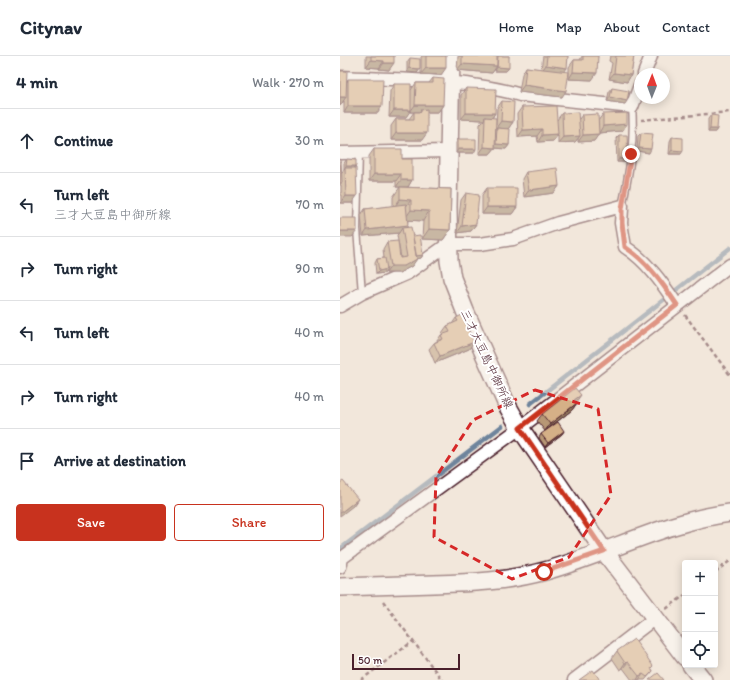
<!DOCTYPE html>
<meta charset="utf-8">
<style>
body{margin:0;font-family:Itim,"Klee One",sans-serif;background:#f6f6f7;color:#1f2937}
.controls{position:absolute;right:12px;bottom:12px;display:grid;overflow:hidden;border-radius:4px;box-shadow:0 2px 10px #0003}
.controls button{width:36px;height:36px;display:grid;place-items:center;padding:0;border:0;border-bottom:1px solid #e0e1e3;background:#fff;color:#1f2937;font:20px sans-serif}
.compass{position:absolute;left:294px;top:12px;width:36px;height:36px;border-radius:50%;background:#fff;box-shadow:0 2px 10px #0003;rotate:1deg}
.scale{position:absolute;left:12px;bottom:10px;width:108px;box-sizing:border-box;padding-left:4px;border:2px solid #4a1f2b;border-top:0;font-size:11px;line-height:14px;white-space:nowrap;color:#4a1f2b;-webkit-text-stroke:3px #fff;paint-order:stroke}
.stop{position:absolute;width:12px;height:12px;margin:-9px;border:3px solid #c8321e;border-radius:50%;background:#fff}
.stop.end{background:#c8321e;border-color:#fff;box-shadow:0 1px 4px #0008}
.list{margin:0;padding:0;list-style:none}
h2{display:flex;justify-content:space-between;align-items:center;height:52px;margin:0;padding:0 16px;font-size:17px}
h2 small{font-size:13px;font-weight:400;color:#747a83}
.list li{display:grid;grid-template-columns:26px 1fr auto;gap:12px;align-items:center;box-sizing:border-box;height:64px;padding:0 16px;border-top:1px solid #e0e1e3}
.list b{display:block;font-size:15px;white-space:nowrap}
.list p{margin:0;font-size:13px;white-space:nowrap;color:#747a83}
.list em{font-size:13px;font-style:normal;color:#747a83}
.actions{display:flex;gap:8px;padding:12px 16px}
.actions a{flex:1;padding:9px 0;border:1px solid #c8321e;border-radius:4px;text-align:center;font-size:14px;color:#c8321e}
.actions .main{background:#c8321e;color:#fff}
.icon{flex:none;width:22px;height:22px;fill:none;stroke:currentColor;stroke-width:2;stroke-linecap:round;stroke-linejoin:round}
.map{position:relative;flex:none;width:390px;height:624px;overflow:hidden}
header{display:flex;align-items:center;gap:24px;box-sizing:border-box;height:56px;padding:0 20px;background:#fff;border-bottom:1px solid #e0e1e3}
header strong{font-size:19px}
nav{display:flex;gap:22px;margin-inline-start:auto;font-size:14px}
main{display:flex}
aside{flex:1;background:#fff}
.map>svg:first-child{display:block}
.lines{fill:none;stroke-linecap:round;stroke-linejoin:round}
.stream{stroke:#6e849c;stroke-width:4.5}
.lane-casing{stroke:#4a1f2b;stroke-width:9}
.street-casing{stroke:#4a1f2b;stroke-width:15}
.secondary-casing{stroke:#4a1f2b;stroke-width:20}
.path{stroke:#4a1f2b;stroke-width:2.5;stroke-dasharray:4 3;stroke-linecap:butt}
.lane{stroke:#fff;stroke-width:6}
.street{stroke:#fff;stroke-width:12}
.secondary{stroke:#fff;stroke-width:17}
.wall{fill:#b79774;stroke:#4a1f2b}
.shaded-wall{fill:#957b5e;stroke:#4a1f2b}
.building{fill:#d5b087;stroke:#4a1f2b}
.route{stroke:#c8321e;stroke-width:5}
.marked{fill:none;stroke:#d62828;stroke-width:3;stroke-dasharray:8 5;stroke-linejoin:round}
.labels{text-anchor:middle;stroke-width:4;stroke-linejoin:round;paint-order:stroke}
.street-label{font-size:12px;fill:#4a1f2b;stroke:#fff}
</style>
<header>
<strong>Citynav</strong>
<nav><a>Home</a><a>Map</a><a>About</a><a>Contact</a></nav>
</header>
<main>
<aside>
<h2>4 min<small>Walk · 270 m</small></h2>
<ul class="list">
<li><svg class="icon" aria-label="ahead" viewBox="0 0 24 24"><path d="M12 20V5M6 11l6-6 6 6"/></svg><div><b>Continue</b></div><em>30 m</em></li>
<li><svg class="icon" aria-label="left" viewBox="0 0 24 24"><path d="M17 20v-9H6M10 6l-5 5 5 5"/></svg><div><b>Turn left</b><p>三才大豆島中御所線</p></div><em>70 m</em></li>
<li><svg class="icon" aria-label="right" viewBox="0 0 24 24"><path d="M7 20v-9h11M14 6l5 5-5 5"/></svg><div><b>Turn right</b></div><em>90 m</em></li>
<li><svg class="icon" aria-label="left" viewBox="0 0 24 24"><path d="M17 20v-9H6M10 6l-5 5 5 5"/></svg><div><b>Turn left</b></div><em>40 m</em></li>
<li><svg class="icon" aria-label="right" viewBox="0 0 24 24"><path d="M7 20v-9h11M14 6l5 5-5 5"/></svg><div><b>Turn right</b></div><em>40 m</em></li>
<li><svg class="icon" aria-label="arrive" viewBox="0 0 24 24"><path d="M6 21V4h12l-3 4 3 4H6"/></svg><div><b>Arrive at destination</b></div></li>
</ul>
<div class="actions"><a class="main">Save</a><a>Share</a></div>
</aside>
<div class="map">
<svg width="390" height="624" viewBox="0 0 390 624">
<rect width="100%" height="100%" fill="#f2e7db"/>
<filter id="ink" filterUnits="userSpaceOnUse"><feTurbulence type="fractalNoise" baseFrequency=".025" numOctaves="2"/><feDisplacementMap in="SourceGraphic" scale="8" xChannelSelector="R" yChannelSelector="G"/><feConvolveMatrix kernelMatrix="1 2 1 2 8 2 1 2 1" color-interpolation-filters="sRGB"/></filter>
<g filter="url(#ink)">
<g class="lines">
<path class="stream" d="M190,348L390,192
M0,493L162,370"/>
<defs>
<path id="lane" d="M19,96L17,173L22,237
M282,151C289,118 295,85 292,51"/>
<path id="street" d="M304,18L311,0
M0,21C42,23 84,23 126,28C144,31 162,33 180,39L292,51L300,29
M0,97L109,95
M282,153L281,167L285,191C307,205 323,228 337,249
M0,250L22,237L68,217L108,188H140L173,183L218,167L282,150
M0,511L2,502L180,372L390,209
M234,624L315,562"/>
<path id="secondary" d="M111,0L108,151L109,205L112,222L125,255L167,349L180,372L264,495L345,601
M0,531C31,530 63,529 94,528C131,527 169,525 205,515C267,498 326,465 390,457
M351,609L363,624"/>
</defs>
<use href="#lane" class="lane-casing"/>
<use href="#street" class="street-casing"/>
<use href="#secondary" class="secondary-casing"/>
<path class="path" d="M301,64L390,56
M345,259L390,319
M375,516L390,505
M43,545L102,624
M326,553L345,539
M21,624L73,585"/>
<use href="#lane" class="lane"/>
<use href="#street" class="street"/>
<use href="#secondary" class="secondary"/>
</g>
<path class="wall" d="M26,0H54L49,14L39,13V12L26,11Z
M82,0H106L101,19L81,18V1Z
M118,0H169L166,15H155V12L152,17L117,14Z
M203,0H228L224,16L222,41L179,36L182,18L186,11L201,13Z
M242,0H258L252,24L229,23V11L234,4H240Z
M270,0H294L291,19L287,26L269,23L272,7L269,5Z
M70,2L80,13L77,17L67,16V6Z
M0,15L7,26L8,23L38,57H4V45L0,50Z
M93,22L103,49L98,56H87L82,84H51V70L56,63H69L74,56H79H70V54L66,61H49L50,35L54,28L71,34L76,27H89Z
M126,32L155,57L152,62L156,68L157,52L162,45L173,66L168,73L169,89L166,93L155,92L150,98H139L140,68L144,64L121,63V39Z
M272,32L285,48L267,45L269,36Z
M182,51L217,64L222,57L239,63L242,59L258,65L263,58L287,68L282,75L259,77L254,85L238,86V82L235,86L218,87V79L213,85L198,86L197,80L178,81L177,58Z
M371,59L377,73L375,76H368V63Z
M301,77L309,97L297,95L298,80Z
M279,79L285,106H277L276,82Z
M332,81L341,98H329L330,85Z
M118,83L134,97H116V87Z
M34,93L62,103L72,124L68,131H56V125H29V100Z
M7,103L15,112L12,147H1V129H0V105L2,117L4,113V107Z
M186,116L219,130L214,137L184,141L182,123Z
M60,131L111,133L110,174L103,184L82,183L83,165L68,164L67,171L83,199L81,202L76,203L72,210L59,217H46V215L45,217L36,218L35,207L37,203L44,202L43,193L47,186L61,202L57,179L59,177L23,180L21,159L25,153L53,150V141Z
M147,132L177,151L172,158H142V139Z
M126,137L136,168L131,175L117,177L121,144Z
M116,262L134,286L129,293L95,307L89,293L94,287L97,285L101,279H103L102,277L107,270L112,268Z
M237,347L232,354L205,375L197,365L202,358Z
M224,375L222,378L205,391L199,382L201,378Z
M277,595L312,613L313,615L305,624H292L283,612L280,614L272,602Z"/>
<path class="shaded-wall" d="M31,4L44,5L39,12L26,11Z
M44,7H54L49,14L39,13Z
M122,8L157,10L152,17L117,14Z
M206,9L227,12L222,19L201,16Z
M157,11L169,12L166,15H155Z
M69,12L80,13L77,17L67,16Z
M86,12H106L101,19L81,18Z
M233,16L257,17L252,24L229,23Z
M274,17L291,19L287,26L269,23Z
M184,29L226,35L222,41L179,36Z
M0,41H6L0,50Z
M270,41L287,45L285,48L267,45Z
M75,49H103L98,56H81V54L79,56H70Z
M8,50H42L38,57H4Z
M54,54H71L66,61H49Z
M126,57H155L151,64L145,61L144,64L121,63Z
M161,65L173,66L168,73L156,72Z
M287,68L282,75L259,77L263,70Z
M202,73L197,80L178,81L183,74Z
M370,73H377L375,76H368Z
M56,77H87L82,84H51Z
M218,78L213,85L198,86L202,79Z
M259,78L254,85L238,86L243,79Z
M240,80L235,86L218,87L223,81Z
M156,88L169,89L166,93L155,92L150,98H139L144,91L154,92Z
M299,92L311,93L309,97L297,95Z
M118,93H136L134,97H116Z
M332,94L343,95L341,98H329Z
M288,102L285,106H277L279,103Z
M6,110H16L13,114L5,112L4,113Z
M34,118H61L56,125H29Z
M61,124H72L68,131H56Z
M219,130L214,137L184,141L189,134Z
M6,140H17L12,147H1Z
M60,143L71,144L64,153H53Z
M147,151H177L172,158H142Z
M71,154L89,155L83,165L64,164Z
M136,168L131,175L117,177L122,170Z
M68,169L63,176L62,172L59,177L23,180L27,174Z
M89,173L110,174L103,184L82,183Z
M0,175H17L12,181H0Z
M83,199L81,202L72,204L75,200Z
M77,203L72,210L59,217H46L51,210Z
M47,213L45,217L36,218L39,215Z
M134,286L129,293L95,307L100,300Z
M241,339L236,346L234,344Z
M237,347L232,354L205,375L210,368Z
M224,375L222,378L205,391L208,387Z
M18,443L13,450L0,460V457Z
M288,606L283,612L280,614L285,607Z
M303,618L299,624H297L299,620Z"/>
<path class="building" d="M31,0H54V7H44V5L31,4Z
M86,0H106V12H86Z
M122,0H157V10L122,8Z
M158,0H169V12L157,11Z
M207,0H228L227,12L206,9Z
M243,0H258L257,17L233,16L234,4H243Z
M276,0H294L291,19L274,17Z
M70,2L80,3V13L69,12Z
M186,11L229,16L226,35L184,29Z
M0,15H7L6,41H0Z
M93,22L104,23L103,49H75L76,27H93Z
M8,23H43L42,50H8Z
M54,28H71V54H54Z
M126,32L156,33L155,57H126Z
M272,32L289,35L287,45L270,41Z
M162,45L174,46L173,66L161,65Z
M216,50L218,78L202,79V73L183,74L182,51Z
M87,53V77H56V63H74V56H81V54Z
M238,56L240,80L223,81L222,57Z
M287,57V68L263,70V58Z
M258,58L259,78L243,79L242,59Z
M371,59L378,60L377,73H370Z
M145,61L156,62L155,92L144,91Z
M157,72L170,73L169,89L156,88Z
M301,77L313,78L311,93L299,92Z
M279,79H287L288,102L279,103Z
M332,81L343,82V95L332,94Z
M118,83H136V93H118Z
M34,93H62V103H72V124H61V118H34Z
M7,103L16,104V110H6Z
M0,105H1L2,127H0Z
M5,112H16L17,140H6Z
M217,112L219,130L189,134L186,116Z
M60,131L111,133L110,174L89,173V155L71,154V144L60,143Z
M147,132H177V151H147Z
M126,137L139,139L136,168L122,170Z
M66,148L68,169L27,174L25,153Z
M0,162H17V175H0Z
M71,171L77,203L64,210H51L47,186L58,185L60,202L67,201L62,172Z
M80,179L83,199L76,200L73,180Z
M45,202L47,213L39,215L37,203Z
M122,259L134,286L100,300L94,287L103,283L101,279L110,276L107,270L118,265L116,262Z
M235,332L241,339L234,344L237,347L210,368L202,358Z
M218,366L224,375L208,387L201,378Z
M3,425L18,443L0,457V427Z
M294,583L313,610L311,612L313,615L307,621L303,618L299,620L288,606L285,607L277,595Z
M253,614L260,624H239Z
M318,617L324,624H309Z"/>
</g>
<g class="lines" filter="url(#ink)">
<path class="route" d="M204,516L264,495L180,372L337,249C323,228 307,205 285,191L282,167V153L291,98"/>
</g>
<path d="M0 0H390V624H0ZM195,334L258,353L271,439L229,501L172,523L94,481L96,421L133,364Z" fill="#f2e7db" fill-opacity=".55" fill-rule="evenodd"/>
<path class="marked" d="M195,334L258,353L271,439L229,501L172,523L94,481L96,421L133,364Z"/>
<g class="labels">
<g class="street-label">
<text transform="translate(147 303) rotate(65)" y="4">三才大豆島中御所線</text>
</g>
</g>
</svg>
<div class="controls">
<button>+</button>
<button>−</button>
<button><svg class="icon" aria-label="locate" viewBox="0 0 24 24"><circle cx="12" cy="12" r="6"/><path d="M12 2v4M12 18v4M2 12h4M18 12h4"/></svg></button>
</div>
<svg class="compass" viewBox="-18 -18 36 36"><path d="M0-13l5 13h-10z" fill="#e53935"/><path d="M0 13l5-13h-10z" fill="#747a83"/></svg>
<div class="scale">50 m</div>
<div class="stop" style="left:204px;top:516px"></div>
<div class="stop end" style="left:291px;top:98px"></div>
</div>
</main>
